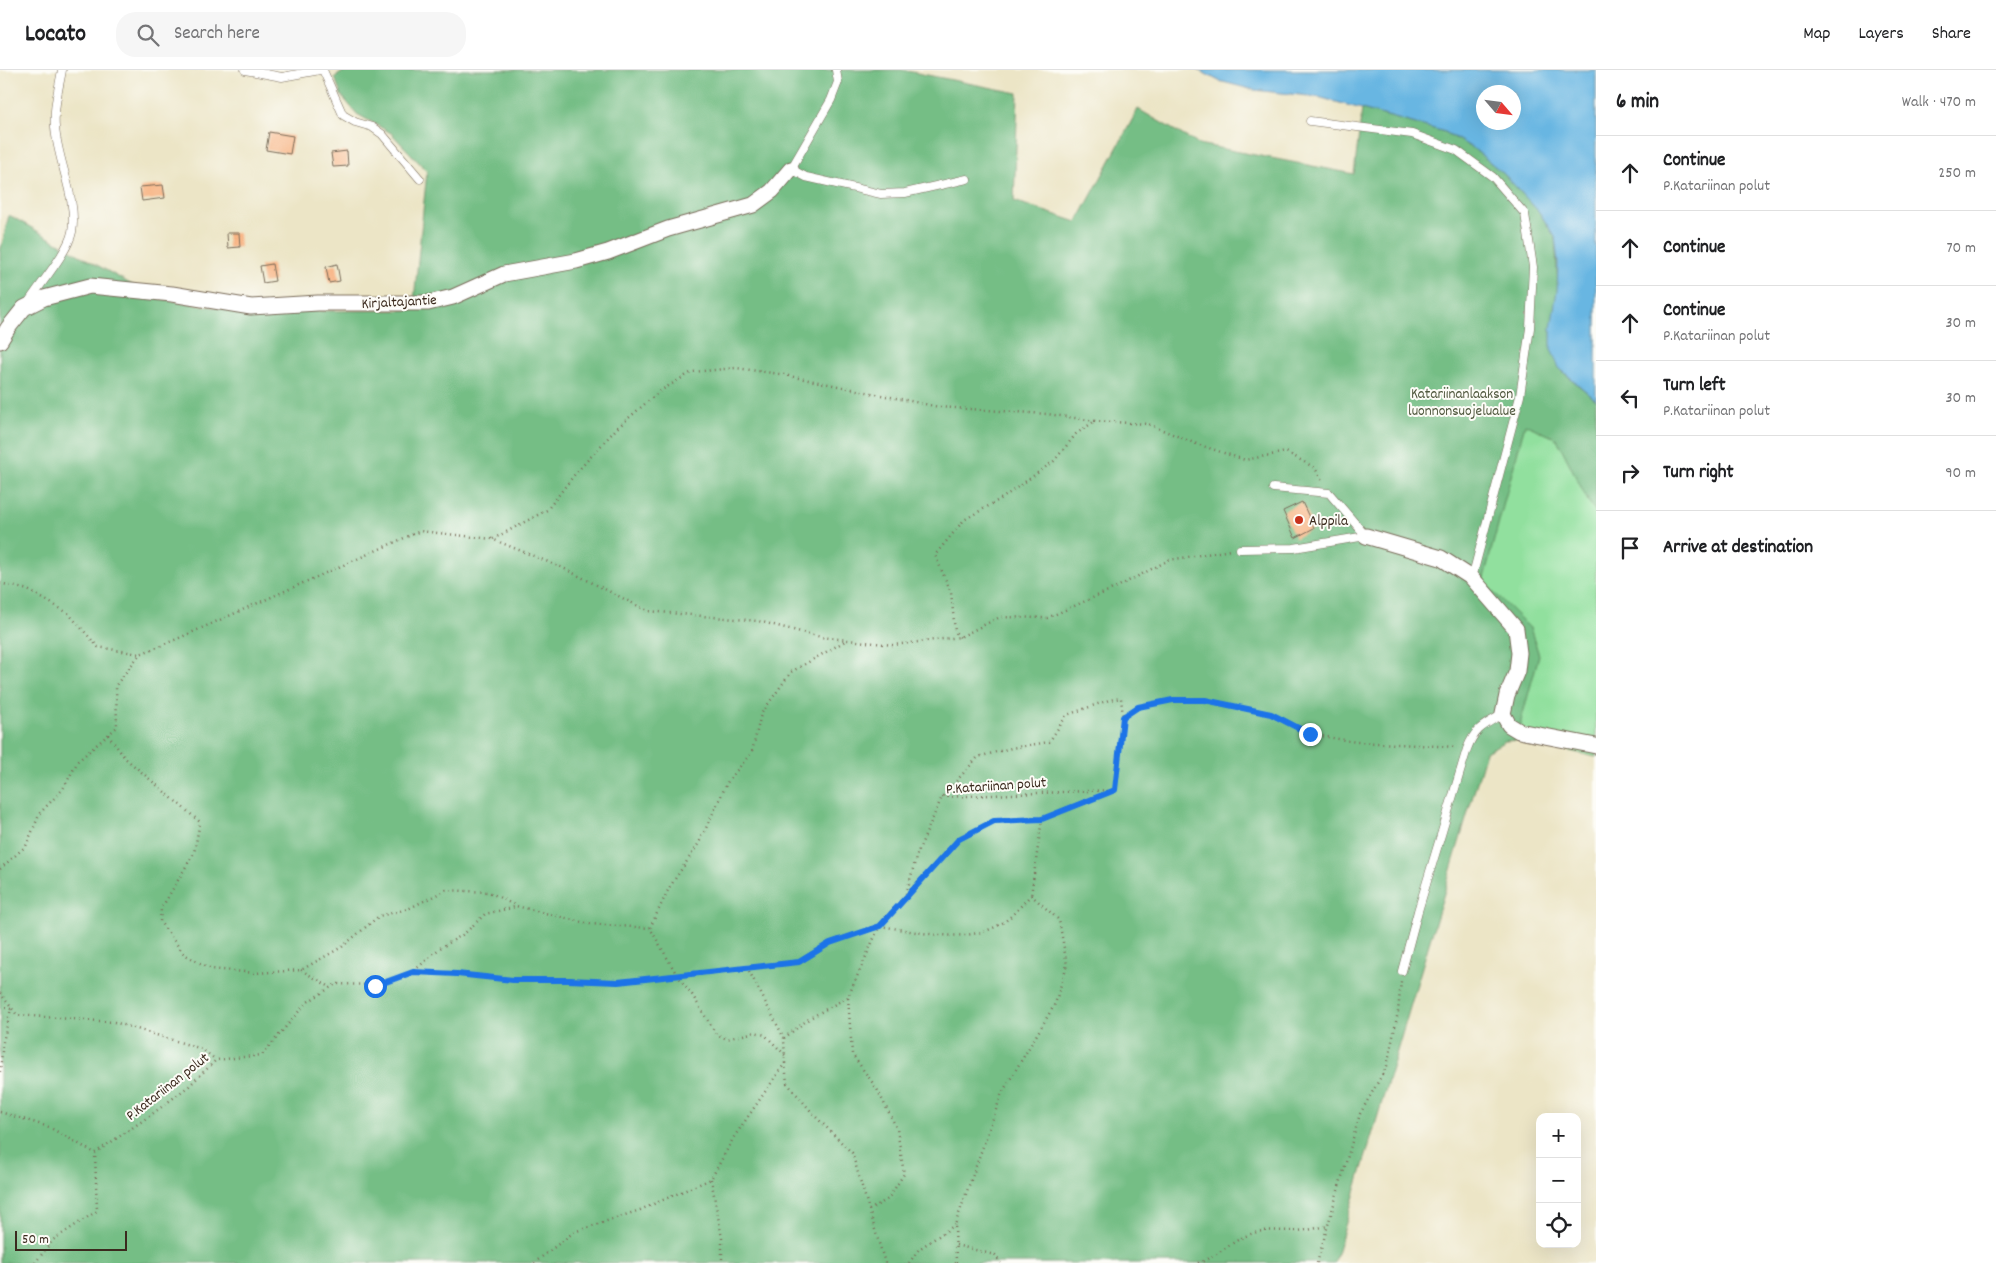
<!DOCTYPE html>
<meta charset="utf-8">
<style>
body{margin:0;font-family:Dekko,sans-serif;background:#f6f6f6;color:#202124}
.controls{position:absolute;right:15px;bottom:15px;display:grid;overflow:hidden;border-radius:10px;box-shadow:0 5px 20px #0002}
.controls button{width:45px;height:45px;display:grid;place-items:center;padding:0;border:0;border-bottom:1px solid #e0e0e0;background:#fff;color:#202124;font:25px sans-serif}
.compass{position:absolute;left:1476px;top:15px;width:45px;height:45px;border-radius:50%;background:#fff;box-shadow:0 5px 20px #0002;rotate:118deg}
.scale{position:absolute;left:15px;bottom:12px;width:112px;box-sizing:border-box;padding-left:5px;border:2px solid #3b2a1e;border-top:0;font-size:14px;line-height:18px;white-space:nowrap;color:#3b2a1e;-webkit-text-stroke:4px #fdfcf7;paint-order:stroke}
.stop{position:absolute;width:15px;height:15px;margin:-11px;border:4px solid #1a73e8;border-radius:50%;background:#fff}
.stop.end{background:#1a73e8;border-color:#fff;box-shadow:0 1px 5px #0008}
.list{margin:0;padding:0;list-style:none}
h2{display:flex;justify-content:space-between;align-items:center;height:65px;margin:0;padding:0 20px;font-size:21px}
h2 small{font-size:16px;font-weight:400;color:#757577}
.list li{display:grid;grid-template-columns:32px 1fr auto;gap:15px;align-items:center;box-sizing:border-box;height:75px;padding:0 20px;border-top:1px solid #e0e0e0}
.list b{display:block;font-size:19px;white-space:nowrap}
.list p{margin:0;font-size:16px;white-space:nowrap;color:#757577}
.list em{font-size:16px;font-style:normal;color:#757577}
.icon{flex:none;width:28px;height:28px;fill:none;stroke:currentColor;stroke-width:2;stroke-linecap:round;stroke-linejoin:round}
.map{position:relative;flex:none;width:1596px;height:1193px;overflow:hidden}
header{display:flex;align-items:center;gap:30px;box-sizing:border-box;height:70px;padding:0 25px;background:#fff;border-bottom:1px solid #e0e0e0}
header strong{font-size:24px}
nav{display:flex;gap:28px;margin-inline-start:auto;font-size:18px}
.search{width:350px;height:45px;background:#f6f6f6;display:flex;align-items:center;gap:12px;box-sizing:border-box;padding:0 18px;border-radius:20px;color:#757577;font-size:19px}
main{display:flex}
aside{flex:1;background:#fff}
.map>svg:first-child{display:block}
.green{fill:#91e09e;stroke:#66855e}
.forest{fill:#74be85;stroke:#587452}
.water{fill:#68b6e2;stroke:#527080;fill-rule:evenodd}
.building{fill:#f7af7c}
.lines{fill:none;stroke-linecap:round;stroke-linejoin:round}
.service-casing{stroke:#796b59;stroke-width:9}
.minor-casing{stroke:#796b59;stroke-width:17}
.path{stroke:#796b59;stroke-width:2.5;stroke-dasharray:1 4;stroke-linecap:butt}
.service{stroke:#fff;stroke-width:8}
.minor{stroke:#fff;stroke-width:15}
.route{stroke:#1a73e8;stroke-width:6}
.poi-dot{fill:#c8321e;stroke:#fdfcf7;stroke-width:2}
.labels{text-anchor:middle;stroke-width:4;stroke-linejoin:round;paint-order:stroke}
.street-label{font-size:15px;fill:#3b2a1e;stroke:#fdfcf7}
.park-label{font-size:15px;fill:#50583e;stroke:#fdfcf7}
.poi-label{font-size:15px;fill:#3b2a1e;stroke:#fdfcf7;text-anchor:start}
</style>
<header>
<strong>Locato</strong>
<div class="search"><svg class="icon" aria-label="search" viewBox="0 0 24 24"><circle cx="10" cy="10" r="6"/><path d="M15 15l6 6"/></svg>Search here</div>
<nav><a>Map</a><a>Layers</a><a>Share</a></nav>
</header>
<main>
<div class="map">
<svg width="1596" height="1193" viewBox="0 0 1596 1193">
<rect width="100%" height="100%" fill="#fdfcf7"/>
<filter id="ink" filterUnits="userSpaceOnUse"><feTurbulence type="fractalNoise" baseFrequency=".02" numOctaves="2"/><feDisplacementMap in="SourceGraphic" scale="10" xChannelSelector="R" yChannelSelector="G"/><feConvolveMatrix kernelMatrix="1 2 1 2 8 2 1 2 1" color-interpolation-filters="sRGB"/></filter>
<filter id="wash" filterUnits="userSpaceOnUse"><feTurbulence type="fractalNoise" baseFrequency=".0096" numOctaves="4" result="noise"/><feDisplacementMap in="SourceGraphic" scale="20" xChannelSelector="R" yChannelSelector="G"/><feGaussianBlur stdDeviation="1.12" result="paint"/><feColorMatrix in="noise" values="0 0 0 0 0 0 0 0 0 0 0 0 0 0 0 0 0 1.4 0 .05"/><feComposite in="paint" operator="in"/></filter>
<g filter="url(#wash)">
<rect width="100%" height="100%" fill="#ece5c6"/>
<path class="green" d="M1555,167L1596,341V687L1521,670V662L1472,508Z"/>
<path class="forest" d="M346,0H902L1018,23L1014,131L1077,152L1138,39L1198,74L1354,104L1362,39L1445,62L1474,79L1504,104L1539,142L1555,167L1563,302L1596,330V442L1588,431L1557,369L1525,354L1483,511L1530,558L1539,585L1521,651V670L1505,671L1486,682L1334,1193H0V182L9,145L155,228L244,242L413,240L427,101L391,63L357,44L341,25L335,7Z"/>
<path class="water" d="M1198,0H1596V330L1559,298L1551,279V258L1557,220L1558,193L1555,167L1539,142L1504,104L1474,79L1445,62L1318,27L1254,20L1219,11ZM1484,22H1514V52H1484Z"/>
<g id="blocks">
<path class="building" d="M269,62L293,66L290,84L266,80Z
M347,81L348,96L333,97L331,83Z
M163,115L165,128L142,131L140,117Z
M227,163H239L240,177L228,178Z
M272,194L275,211L263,213L260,196Z
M337,194L340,211L329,213L326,197Z
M1302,432L1314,458L1295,468L1283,441Z"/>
</g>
</g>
<g filter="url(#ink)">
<use href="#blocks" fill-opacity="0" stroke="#796b59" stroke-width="1"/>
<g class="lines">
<defs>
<path id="service" d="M245,0L282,7L320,0
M323,0L343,45L355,52L372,57L382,64L420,109
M836,0L838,12L831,30L791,99L806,107L881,124L905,123L967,109
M1310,51L1412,64L1456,80L1493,107L1525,144L1533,197L1530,258L1520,326L1472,508
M28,233C40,214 68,182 72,162C78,131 57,89 55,57C53,38 59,18 62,0
M1240,479L1294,478L1366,466L1329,423L1273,418
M1402,901L1418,841L1467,679C1475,658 1484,655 1503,644"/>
<path id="minor" d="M0,271L8,258L24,238L44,228L90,216L172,224L251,237L318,233H428L453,227L504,204L576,191L608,182L668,159L753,135L772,121L791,99
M1366,466L1441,488L1472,508L1516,559L1519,583L1517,601L1507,625L1503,644L1509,655L1519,661L1596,676"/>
</defs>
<use href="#service" class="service-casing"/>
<use href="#minor" class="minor-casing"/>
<path class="path" d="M493,469L547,440L575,404L617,358L660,321L692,302L736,298L780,304L939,337L1047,344L1096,351L1148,354L1194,373L1245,390L1286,382L1315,398L1322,411
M0,513L28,520L68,543L98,577L140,584L177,569L420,461L492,469L563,498L648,541L758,551L821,567L893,575L960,567L1000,547L1047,548L1115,518L1169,490L1231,480
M960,567L955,562L951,522L935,485L964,450L1004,427L1054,391L1076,364L1095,351
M1123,647L1138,637L1173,630H1205L1271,644L1310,664L1356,672L1456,677
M108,665L125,688L200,752L194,783L161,839L160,852L184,884L211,899L256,903L301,900L342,877L379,846L408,839L446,820L489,822L516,836L590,854L650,858
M942,727L1111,720
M0,799L26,776L40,743L63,719L78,691L117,657L116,615L140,584
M907,824L959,769L994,751L1042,749
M880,856C921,862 967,876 1004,852C1014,845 1023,833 1031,825
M301,900L330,917
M414,901L440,878L464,864L485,844L515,837
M0,923L17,945L114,952L202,979L216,990
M0,937L11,939
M784,968L810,948L848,927
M785,985L765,965L755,962L727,969L716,964L691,923L677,905L650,858L669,818L699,773L728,711L752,682L761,644L791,602L847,570
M785,993L787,1013L816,1047L852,1083L885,1193
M0,1002L3,972L11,939
M0,1042L49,1057L95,1083
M95,1083L151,1045L189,1016L216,990L262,985L306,933L336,914L375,915L413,902L457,904L513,910L569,909L618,912L799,892L830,873L879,856L906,825L917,784L942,727L978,687L1011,678L1049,672L1067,645L1109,630L1121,628L1123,647L1115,720L1042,749L1031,825
M711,1109L722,1168V1193
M869,1140L888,1129L904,1104L897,1059L877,1019L852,984L848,927L879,857
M956,1175L995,1185L1001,1193
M35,1193L53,1170L97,1141L95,1083
M534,1193L574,1162L640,1140L711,1109L734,1067L785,993L784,968L747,897
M909,1193L919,1179L955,1155
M956,1193L955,1155L1002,1023L1055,934L1067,895L1059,850L1031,825
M1198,1193C1219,1186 1233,1169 1254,1163C1266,1159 1280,1161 1293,1161C1305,1161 1317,1158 1328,1156
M1317,1193L1360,1044L1387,996L1398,942L1401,911"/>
<use href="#service" class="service"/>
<use href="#minor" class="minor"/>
</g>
</g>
<g class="lines" filter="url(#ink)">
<path class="route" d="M375,916L413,902L457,904L513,910H568L618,912L799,892L830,873L880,856L959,769L994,751L1042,749L1115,720L1123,647L1138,637L1173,630H1205L1271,644L1310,664"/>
</g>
<circle class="poi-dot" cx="1299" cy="450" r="5"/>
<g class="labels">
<g class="street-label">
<text transform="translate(399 231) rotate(-3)" y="5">Kirjaltajantie</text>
<text transform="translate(996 715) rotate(-4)" y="5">P.Katariinan polut</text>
<text transform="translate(167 1016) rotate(-38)" y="5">P.Katariinan polut</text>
</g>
<g class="park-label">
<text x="1462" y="328">Katariinanlaakson<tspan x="1462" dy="17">luonnonsuojelualue</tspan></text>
</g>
<g class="poi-label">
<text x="1309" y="455">Alppila</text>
</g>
</g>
</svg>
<div class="controls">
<button>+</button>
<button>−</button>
<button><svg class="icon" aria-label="locate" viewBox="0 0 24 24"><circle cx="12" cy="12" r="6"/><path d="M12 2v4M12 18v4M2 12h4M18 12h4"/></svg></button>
</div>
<svg class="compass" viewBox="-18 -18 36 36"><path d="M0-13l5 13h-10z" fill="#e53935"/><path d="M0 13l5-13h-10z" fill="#757577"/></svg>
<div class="scale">50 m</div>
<div class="stop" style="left:375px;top:916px"></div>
<div class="stop end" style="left:1310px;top:664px"></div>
</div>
<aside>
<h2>6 min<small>Walk · 470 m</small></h2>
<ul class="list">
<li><svg class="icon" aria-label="ahead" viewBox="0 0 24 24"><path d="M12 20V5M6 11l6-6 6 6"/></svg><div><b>Continue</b><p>P.Katariinan polut</p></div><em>250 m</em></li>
<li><svg class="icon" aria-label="ahead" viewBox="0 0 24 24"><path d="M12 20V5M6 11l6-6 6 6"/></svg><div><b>Continue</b></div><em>70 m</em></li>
<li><svg class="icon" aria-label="ahead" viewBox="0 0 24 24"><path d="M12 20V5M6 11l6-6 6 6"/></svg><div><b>Continue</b><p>P.Katariinan polut</p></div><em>30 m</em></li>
<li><svg class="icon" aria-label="left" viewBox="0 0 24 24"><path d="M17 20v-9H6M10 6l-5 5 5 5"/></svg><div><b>Turn left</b><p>P.Katariinan polut</p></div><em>30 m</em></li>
<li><svg class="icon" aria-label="right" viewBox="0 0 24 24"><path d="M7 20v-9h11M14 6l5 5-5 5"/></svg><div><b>Turn right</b></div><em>90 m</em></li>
<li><svg class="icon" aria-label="arrive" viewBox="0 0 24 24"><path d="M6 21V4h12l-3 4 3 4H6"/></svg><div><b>Arrive at destination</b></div></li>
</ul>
</aside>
</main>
